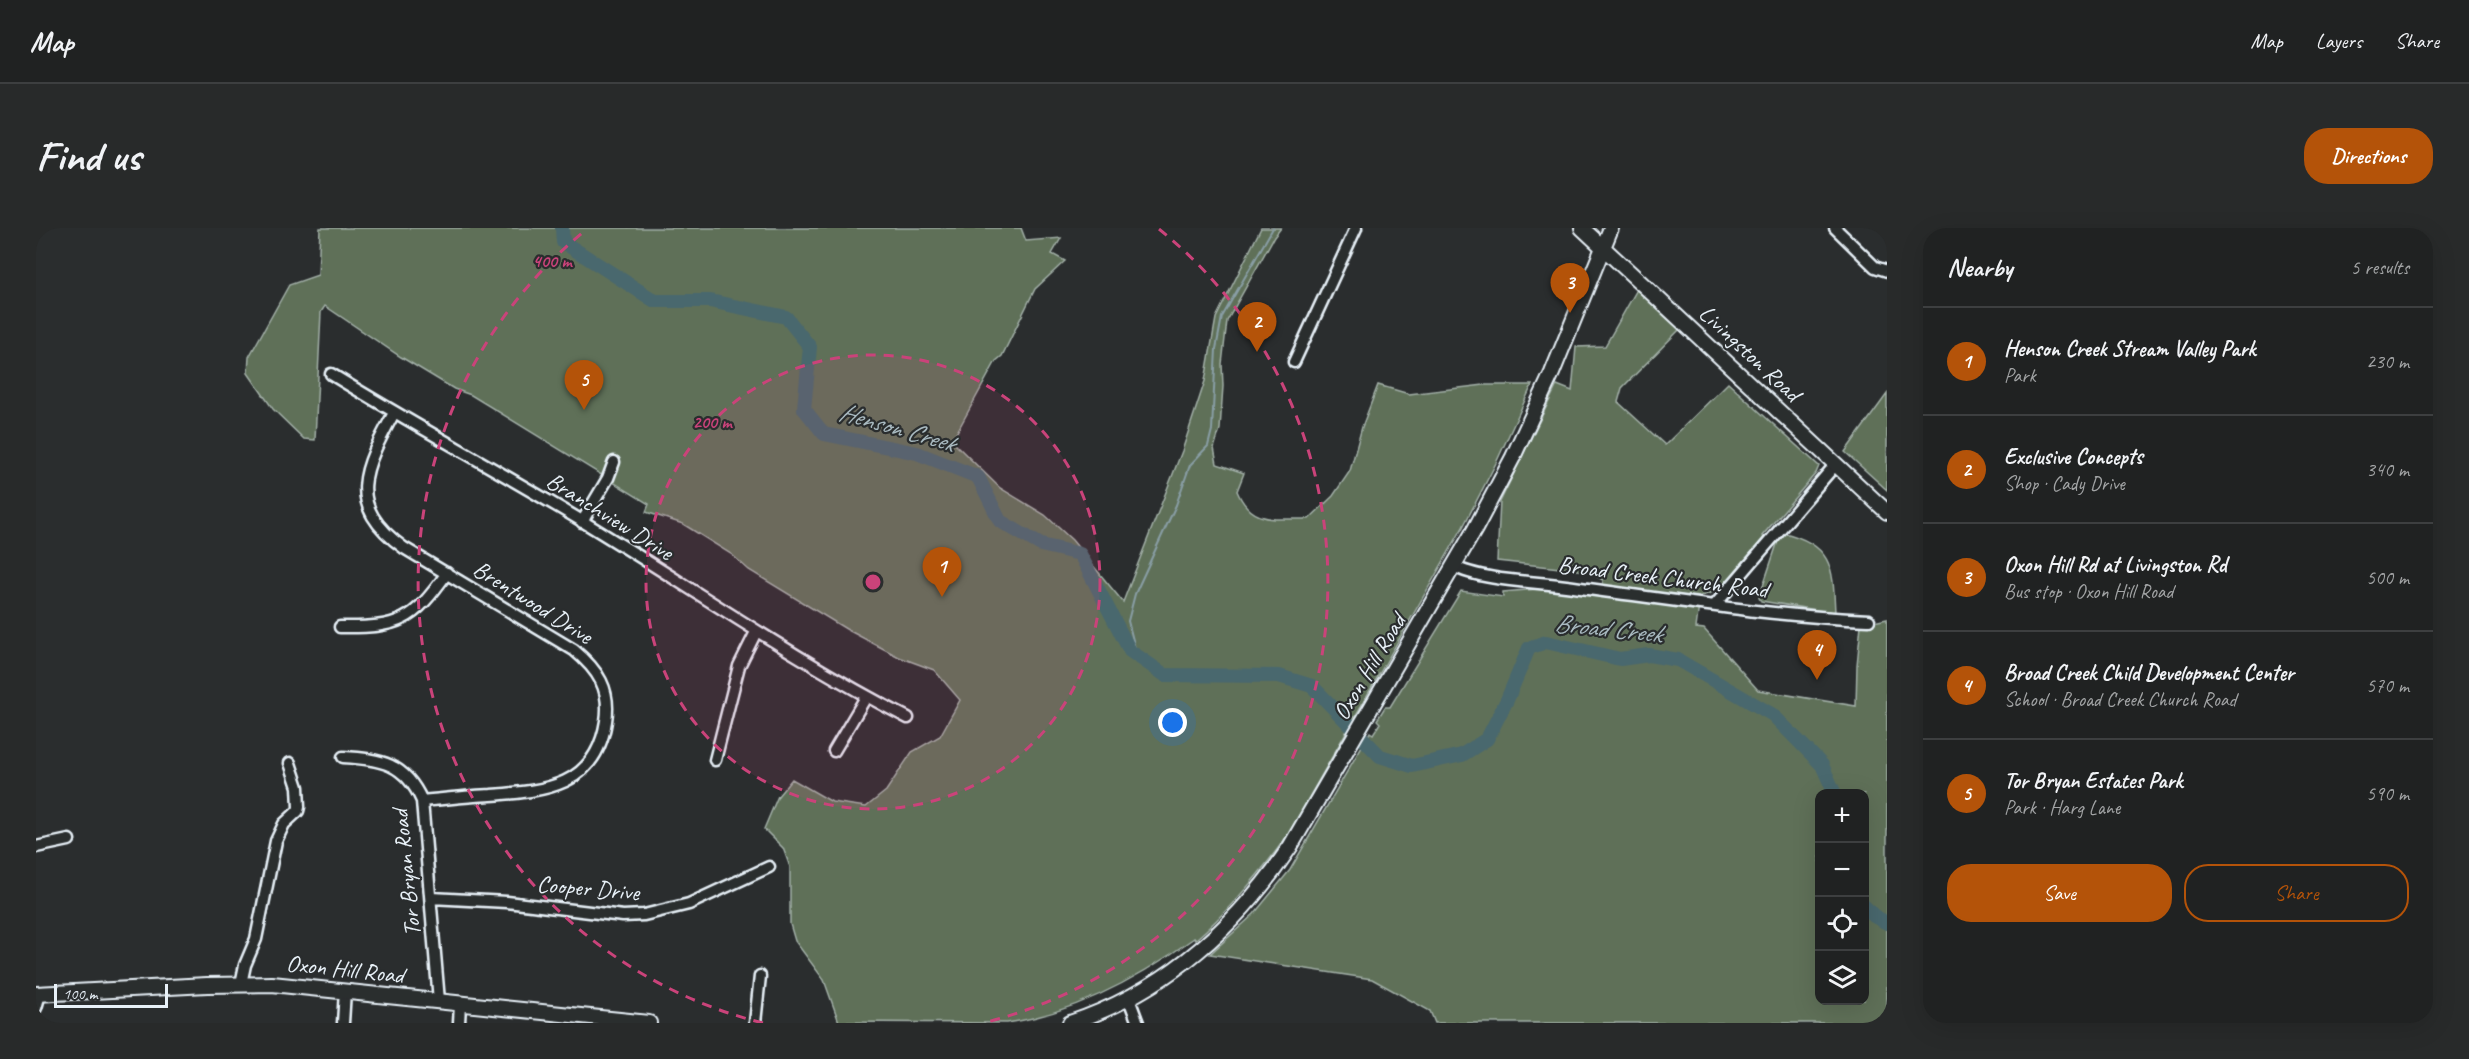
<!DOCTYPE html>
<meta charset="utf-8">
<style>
body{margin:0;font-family:Caveat,sans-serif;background:#282a2a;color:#f1f3f6}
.controls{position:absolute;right:18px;bottom:18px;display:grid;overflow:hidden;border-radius:12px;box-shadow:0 6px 24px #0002}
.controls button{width:54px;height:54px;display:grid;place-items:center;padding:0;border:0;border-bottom:2px solid #3d3f40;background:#202222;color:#f1f3f6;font:30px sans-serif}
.scale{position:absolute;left:18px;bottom:15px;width:114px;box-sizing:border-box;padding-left:6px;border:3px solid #e8f1f8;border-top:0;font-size:16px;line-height:21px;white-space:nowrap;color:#e8f1f8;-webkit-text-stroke:4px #2a2d2e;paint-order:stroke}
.you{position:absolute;left:1137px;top:495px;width:21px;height:21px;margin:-15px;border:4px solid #fff;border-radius:50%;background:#1a73e8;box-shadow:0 0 0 9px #1a73e833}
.badge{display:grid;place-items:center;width:39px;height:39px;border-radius:50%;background:#b45309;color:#fff;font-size:20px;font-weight:700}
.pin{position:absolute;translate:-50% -50px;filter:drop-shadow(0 2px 3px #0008)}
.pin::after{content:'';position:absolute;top:32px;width:21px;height:18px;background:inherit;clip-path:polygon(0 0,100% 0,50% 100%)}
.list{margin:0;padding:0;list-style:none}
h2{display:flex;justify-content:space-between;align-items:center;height:78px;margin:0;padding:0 24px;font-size:26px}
h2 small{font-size:20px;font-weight:400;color:#a2a4a5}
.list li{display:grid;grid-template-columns:39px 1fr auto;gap:18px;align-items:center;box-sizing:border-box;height:108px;padding:0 24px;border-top:2px solid #3d3f40}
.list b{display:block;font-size:22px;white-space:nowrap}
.list p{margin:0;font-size:20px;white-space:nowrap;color:#a2a4a5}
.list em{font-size:20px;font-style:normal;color:#a2a4a5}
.actions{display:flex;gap:12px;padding:18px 24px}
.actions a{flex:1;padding:14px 0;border:2px solid #b45309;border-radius:24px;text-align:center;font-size:21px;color:#b45309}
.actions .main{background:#b45309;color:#fff}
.icon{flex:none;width:33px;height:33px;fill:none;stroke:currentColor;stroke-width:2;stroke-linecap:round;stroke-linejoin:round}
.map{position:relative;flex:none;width:1851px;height:795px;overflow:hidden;border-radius:24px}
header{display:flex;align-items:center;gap:36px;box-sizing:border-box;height:84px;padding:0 30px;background:#202222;border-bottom:2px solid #3d3f40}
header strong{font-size:28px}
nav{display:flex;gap:33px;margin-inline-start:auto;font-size:21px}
.intro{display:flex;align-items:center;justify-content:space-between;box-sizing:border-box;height:144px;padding:0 36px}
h1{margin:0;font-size:42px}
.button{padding:15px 27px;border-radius:24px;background:#b45309;color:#fff;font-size:21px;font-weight:700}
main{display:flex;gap:36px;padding:0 36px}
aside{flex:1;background:#202222;border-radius:24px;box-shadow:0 6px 24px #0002}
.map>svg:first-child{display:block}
.green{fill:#5e7059;stroke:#a3b0a8;stroke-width:1.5;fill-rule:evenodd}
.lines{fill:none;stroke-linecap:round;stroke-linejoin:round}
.stream{stroke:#899ea5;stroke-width:2}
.river{stroke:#4a676e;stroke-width:14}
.minor-casing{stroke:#e8f1f8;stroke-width:15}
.major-casing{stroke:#e8f1f8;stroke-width:18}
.minor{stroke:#2a2d2e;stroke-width:10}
.major{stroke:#2a2d2e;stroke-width:14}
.ring{fill:none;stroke:#ca437a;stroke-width:3;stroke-dasharray:10 8}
.labels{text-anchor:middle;stroke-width:4.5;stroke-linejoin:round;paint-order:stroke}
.street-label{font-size:24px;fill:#e8f1f8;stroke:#2a2d2e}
.water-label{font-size:26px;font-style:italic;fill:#a9bac1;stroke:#2a2d2e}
.centre{fill:#ca437a;stroke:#2a2d2e;stroke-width:3}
.ring-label{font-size:18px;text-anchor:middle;font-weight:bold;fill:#ca437a;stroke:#2a2d2e;stroke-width:4.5;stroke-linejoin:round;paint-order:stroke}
</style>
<header>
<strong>Map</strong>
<nav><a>Map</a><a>Layers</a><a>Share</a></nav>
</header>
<div class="intro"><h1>Find us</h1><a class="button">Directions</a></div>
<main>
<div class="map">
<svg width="1851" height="795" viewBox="0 0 1851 795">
<rect width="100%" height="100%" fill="#2a2d2e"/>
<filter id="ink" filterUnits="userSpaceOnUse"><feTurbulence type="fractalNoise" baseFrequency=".0167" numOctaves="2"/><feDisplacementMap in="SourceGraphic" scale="12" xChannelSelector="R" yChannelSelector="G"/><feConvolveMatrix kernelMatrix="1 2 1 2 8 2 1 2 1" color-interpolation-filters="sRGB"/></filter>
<g filter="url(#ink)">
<path class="green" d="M284,0H985L990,13L1025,10L1016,26L1029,33L999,61L966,128L960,133L916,213L964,260L1009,287L1036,312L1087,374L1146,223L1169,153L1180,90L1225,0H1245L1238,9L1191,93L1186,136L1187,158L1184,201L1178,220L1181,236L1208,245L1201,263C1216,298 1240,290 1273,291L1297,268L1314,243L1326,199L1342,157L1373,166L1448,157H1496L1460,235L1427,299L1251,608C1223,647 1195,681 1159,712L1158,710C1103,750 1039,785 971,795L803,794L788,752L759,713L754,696V639L747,620L728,601L742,568L756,551L796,574L830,579L850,563L876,524L904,508L924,472L898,442L863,429L810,401L713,342L695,326L647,296L610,284L613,276L435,167L418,161L365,129L289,78L285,84L279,212L268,211L237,181L212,145L213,129L253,57L282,47Z
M1603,58L1646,99L1586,160L1582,174L1629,217L1692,155L1783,238L1780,245L1726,308L1730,311C1709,335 1691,367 1657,369L1567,357V352L1551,343L1461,333L1464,274L1521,157L1536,163L1540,119L1569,118Z
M1851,166V262L1809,224Z
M1745,304C1797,317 1797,338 1799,385L1725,373L1723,370Z
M1514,360L1663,377L1660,400L1668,401L1722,462L1820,478L1821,437L1825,397L1851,391V795H1399L1394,783L1336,751L1174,726L1218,686L1254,642L1334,504L1337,506L1344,495L1341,492L1349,479H1354L1425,363L1467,369V364ZM1784,566H1828V772H1784Z"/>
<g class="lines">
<path class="stream" d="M1101,428L1092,393L1099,366L1140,277L1154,237L1172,218L1176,202L1180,121L1186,89L1237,0"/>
<path class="river" d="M526,0L527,14L619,73H674L750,89L774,119L768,181L788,206L881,225L942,249L964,293L1005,317L1044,326L1094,423L1129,447L1243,448L1276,458L1344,528L1376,538L1426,527L1451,511L1471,472L1493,420L1510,414L1584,431L1613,427L1642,432L1737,487L1786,537L1799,566
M1828,678L1838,688L1851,695"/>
<defs>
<path id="minor" d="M1799,0L1839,39L1851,43
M1258,134L1320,0
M295,146C378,197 463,243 546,293C655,359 759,432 872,490
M358,185C328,240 308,277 368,320L538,422C562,442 575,461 570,493C560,559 509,563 455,567C432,568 409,571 386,573
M546,294L572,250L578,234
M1418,338C1442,352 1500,354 1530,358C1630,371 1732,388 1833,392
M1679,377L1800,236
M304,399C364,400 377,393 411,345
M798,523L830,469
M307,529C345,531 369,535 386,573L403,773
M679,532L703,438L720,404
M0,619L33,612
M395,670L471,674L587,688L608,687L653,676L733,639
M205,756L209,737L220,711L240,613L248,596L262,583L263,579L262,559L254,535
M1093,771L1102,795
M0,780L4,766
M307,795L309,763
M423,795L424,776
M719,795L724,748"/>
<path id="major" d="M1546,0L1851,284
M0,766L171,757L236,756L613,795
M1034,795C1129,763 1199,701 1254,619L1439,301L1477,229L1516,145L1575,0"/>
</defs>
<use href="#minor" class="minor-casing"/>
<use href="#major" class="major-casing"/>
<use href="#minor" class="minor"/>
<use href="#major" class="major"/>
</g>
</g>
<circle cx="837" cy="354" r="227" fill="#ca437a" fill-opacity=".12"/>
<g class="ring">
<circle cx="837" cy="354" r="227"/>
<path d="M727 795A454 454 0 0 1 551 1M1123 1A454 454 0 0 1 947 795"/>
</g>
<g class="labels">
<g class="street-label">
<text transform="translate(1714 125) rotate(43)" y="8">Livingston Road</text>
<text transform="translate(574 288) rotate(32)" y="8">Branchview Drive</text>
<text transform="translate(1627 349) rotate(7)" y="8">Broad Creek Church Road</text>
<text transform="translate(497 374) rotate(32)" y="8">Brentwood Drive</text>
<text transform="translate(1333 439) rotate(-59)" y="8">Oxon Hill Road</text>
<text transform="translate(370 645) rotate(-96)" y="8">Tor Bryan Road</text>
<text transform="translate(552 660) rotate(5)" y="8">Cooper Drive</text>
<text transform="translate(309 741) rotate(6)" y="8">Oxon Hill Road</text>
</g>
<g class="water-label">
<text transform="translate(861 199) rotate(16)" y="9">Henson Creek</text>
<text transform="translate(1572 400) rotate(6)" y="9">Broad Creek</text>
</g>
</g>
<circle cx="837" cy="354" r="9" class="centre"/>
<g class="ring-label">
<text x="516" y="39">400 m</text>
<text x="676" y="200">200 m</text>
</g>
</svg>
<div class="controls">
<button>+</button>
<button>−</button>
<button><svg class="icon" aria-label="locate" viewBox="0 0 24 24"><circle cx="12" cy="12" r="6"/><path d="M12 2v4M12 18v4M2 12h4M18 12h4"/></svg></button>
<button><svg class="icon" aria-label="layers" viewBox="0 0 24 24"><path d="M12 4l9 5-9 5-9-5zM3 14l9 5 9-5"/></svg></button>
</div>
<div class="scale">100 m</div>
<div class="you"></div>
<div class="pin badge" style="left:906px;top:369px">1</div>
<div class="pin badge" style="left:1221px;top:124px">2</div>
<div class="pin badge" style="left:1534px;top:85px">3</div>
<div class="pin badge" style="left:1781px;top:452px">4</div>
<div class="pin badge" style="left:548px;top:182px">5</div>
</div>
<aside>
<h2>Nearby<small>5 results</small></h2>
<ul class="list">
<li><span class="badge">1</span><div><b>Henson Creek Stream Valley Park</b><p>Park</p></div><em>230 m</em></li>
<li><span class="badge">2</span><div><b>Exclusive Concepts</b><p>Shop · Cady Drive</p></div><em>340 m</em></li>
<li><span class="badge">3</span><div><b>Oxon Hill Rd at Livingston Rd</b><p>Bus stop · Oxon Hill Road</p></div><em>500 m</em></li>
<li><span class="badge">4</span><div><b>Broad Creek Child Development Center</b><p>School · Broad Creek Church Road</p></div><em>570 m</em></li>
<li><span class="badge">5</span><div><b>Tor Bryan Estates Park</b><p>Park · Harg Lane</p></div><em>590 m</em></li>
</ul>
<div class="actions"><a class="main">Save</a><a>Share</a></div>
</aside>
</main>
